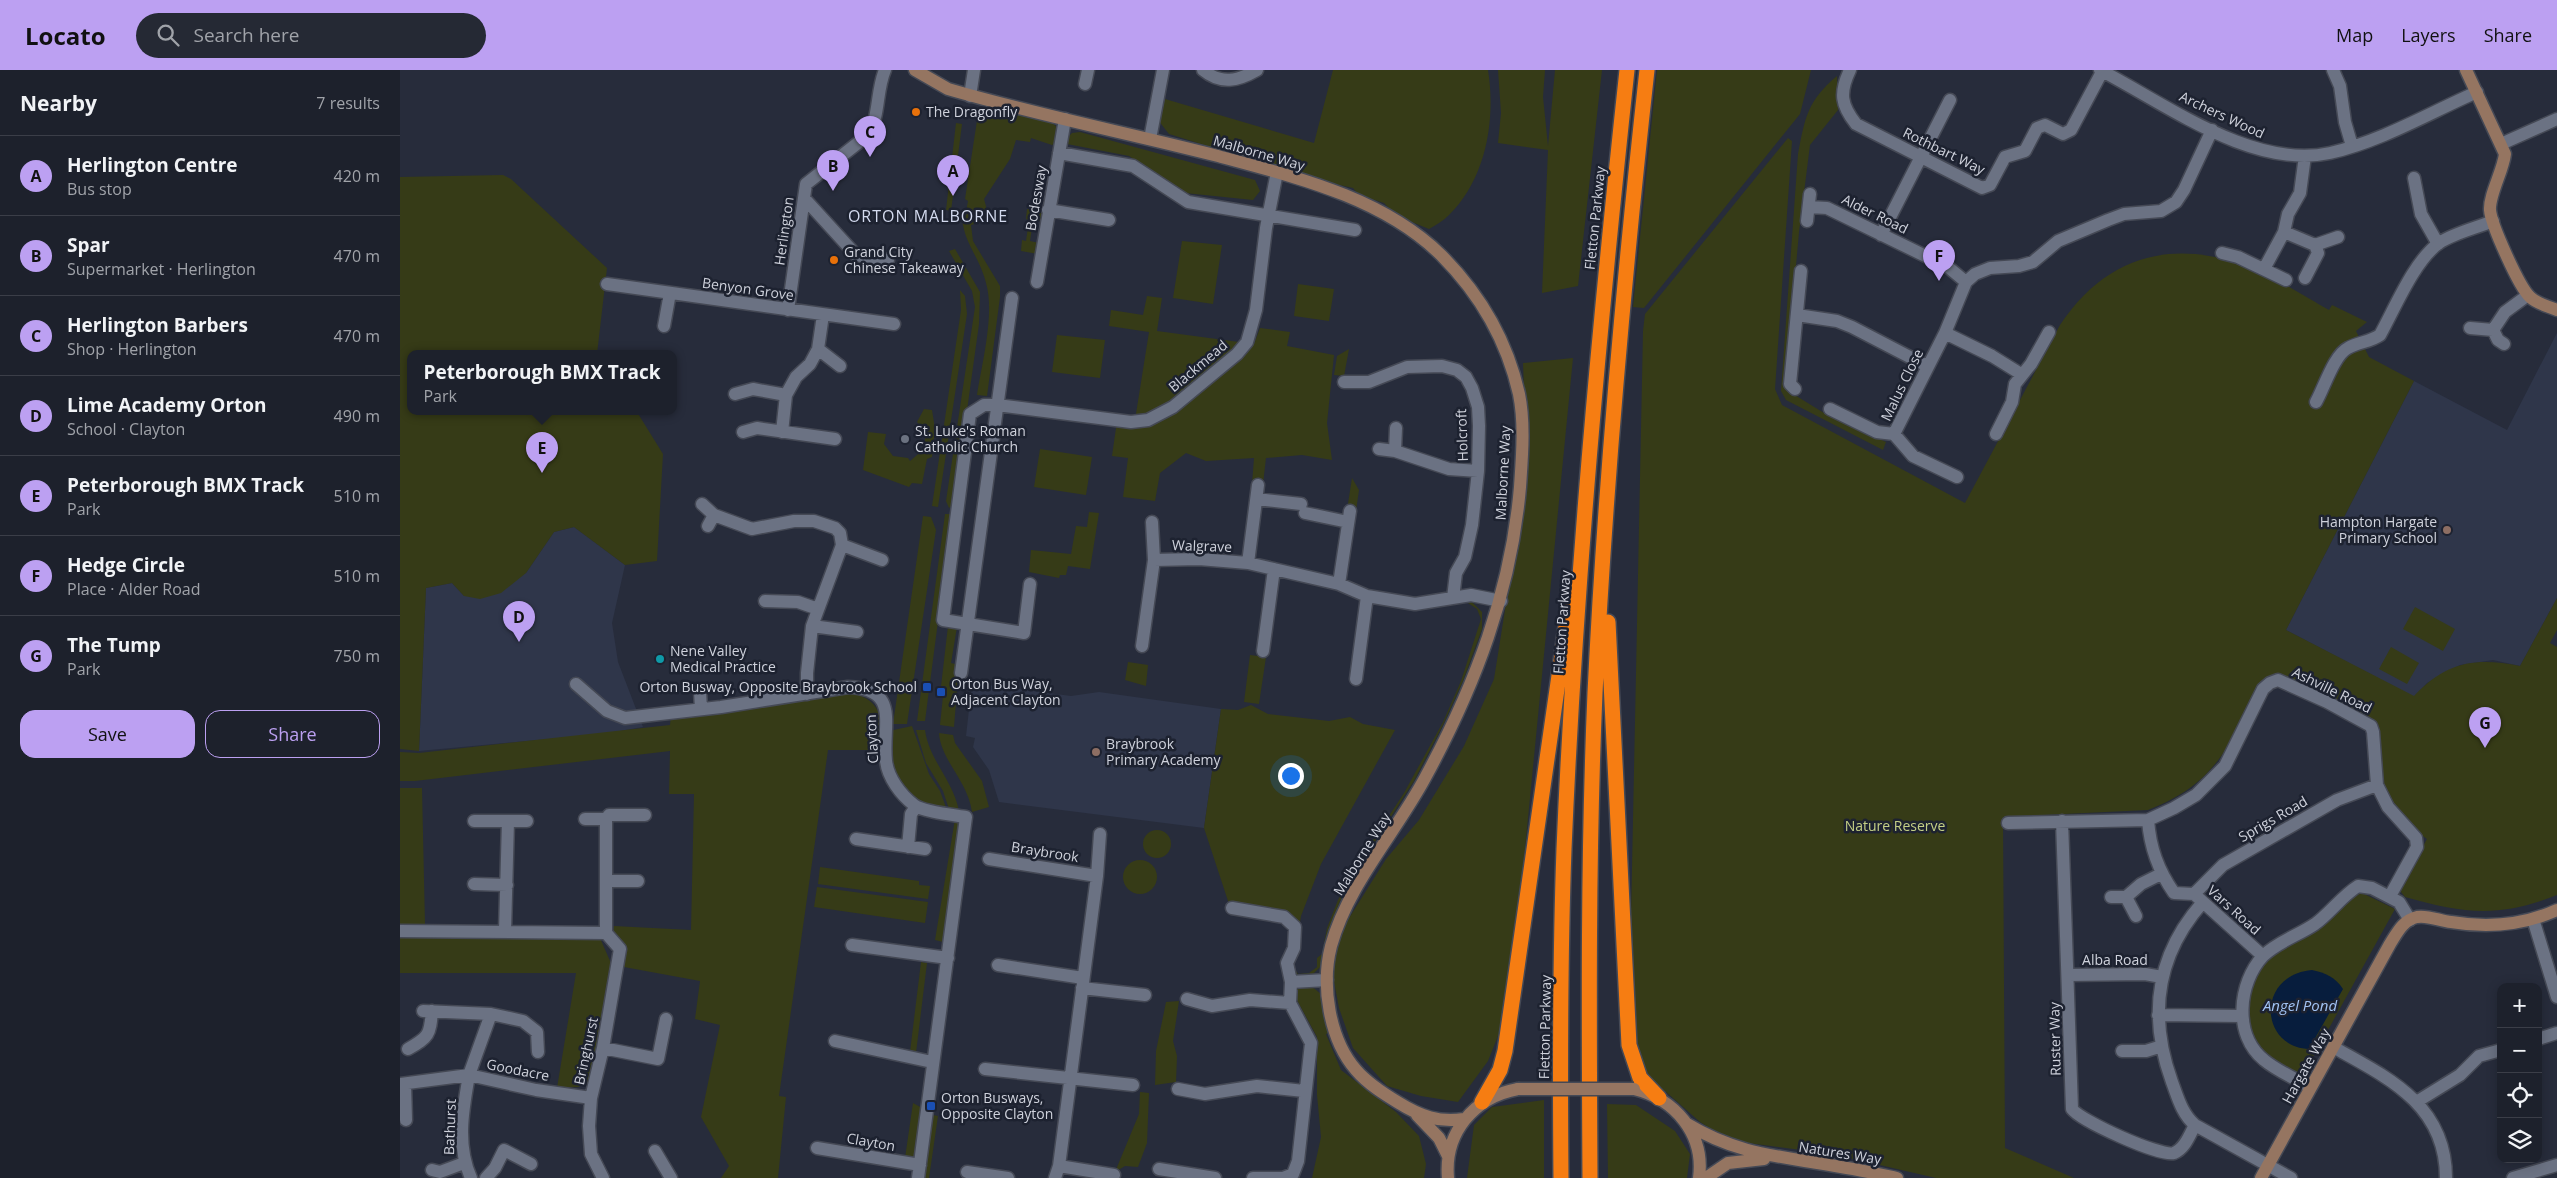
<!DOCTYPE html>
<meta charset="utf-8">
<style>
body{margin:0;font-family:"Open Sans",sans-serif;background:#252934;color:#f1f3f6}
.controls{position:absolute;right:15px;bottom:15px;display:grid;overflow:hidden;border-radius:10px;box-shadow:0 2px 12px #0003}
.controls button{width:45px;height:45px;display:grid;place-items:center;padding:0;border:0;border-bottom:1px solid #3b3e48;background:#1d212c;color:#f1f3f6;font:25px sans-serif}
.you{position:absolute;left:890px;top:705px;width:18px;height:18px;margin:-12px;border:4px solid #fff;border-radius:50%;background:#1a73e8;box-shadow:0 0 0 8px #1a73e833}
.badge{display:grid;place-items:center;width:32px;height:32px;border-radius:50%;background:#bca0f2;color:#111;font-size:16px;font-weight:700}
.pin{position:absolute;translate:-50% -41px;filter:drop-shadow(0 1px 2px #0008)}
.pin::after{content:'';position:absolute;top:26px;width:18px;height:15px;background:inherit;clip-path:polygon(0 0,100% 0,50% 100%)}
.popup{position:absolute;left:7px;top:280px;width:270px;height:65px;box-sizing:border-box;display:grid;place-content:center;border-radius:10px;background:#1d212c;filter:drop-shadow(0 1px 4px #0005);font-size:16px;white-space:nowrap;color:#a0a3a9}
.popup b{font-size:19px;color:#f1f3f6}
.popup::after{content:'';position:absolute;left:50%;top:100%;margin-left:-10px;border:10px solid transparent;border-top-color:#1d212c}
.list{margin:0;padding:0;list-style:none}
h2{display:flex;justify-content:space-between;align-items:center;height:65px;margin:0;padding:0 20px;font-size:21px}
h2 small{font-size:16px;font-weight:400;color:#a0a3a9}
.list li{display:grid;grid-template-columns:32px 1fr auto;gap:15px;align-items:center;box-sizing:border-box;height:80px;padding:0 20px;border-top:1px solid #3b3e48}
.list b{display:block;font-size:19px;white-space:nowrap}
.list p{margin:0;font-size:16px;white-space:nowrap;color:#a0a3a9}
.list em{font-size:16px;font-style:normal;color:#a0a3a9}
.actions{display:flex;gap:10px;padding:15px 20px}
.actions a{flex:1;padding:11px 0;border:1px solid #bca0f2;border-radius:15px;text-align:center;font-size:18px;color:#bca0f2}
.actions .main{background:#bca0f2;color:#111}
.icon{flex:none;width:28px;height:28px;fill:none;stroke:currentColor;stroke-width:2;stroke-linecap:round;stroke-linejoin:round}
.map{position:relative;flex:none;width:2157px;height:1108px;overflow:hidden}
header{display:flex;align-items:center;gap:30px;box-sizing:border-box;height:70px;padding:0 25px;background:#bca0f2;color:#111}
header strong{font-size:24px}
nav{display:flex;gap:28px;margin-inline-start:auto;font-size:18px}
.search{width:350px;height:45px;background:#252934;display:flex;align-items:center;gap:12px;box-sizing:border-box;padding:0 18px;border-radius:28px;color:#a0a3a9;font-size:19px}
main{display:flex}
aside{flex:1;background:#1d212c}
.map>svg:first-child{display:block}
.built{fill:#2f364a}
.green{fill:#363b17}
.water{fill:#071d3d}
.lines{fill:none;stroke-linecap:round;stroke-linejoin:round}
.street-casing{stroke:#454955;stroke-width:15}
.secondary-casing{stroke:#454955;stroke-width:15}
.highway-casing{stroke:#454955;stroke-width:18}
.street{stroke:#6b7283;stroke-width:12}
.secondary{stroke:#957561;stroke-width:12}
.highway{stroke:#f67d12;stroke-width:15}
.secondary-bridge-casing{stroke:#454955;stroke-width:15;stroke-linecap:butt}
.secondary-bridge{stroke:#957561;stroke-width:12}
.food-dot{fill:#e8710a;stroke:#1d2230;stroke-width:2}
.worship-dot{fill:#6b7280;stroke:#1d2230;stroke-width:2}
.education-dot{fill:#8d6e63;stroke:#1d2230;stroke-width:2}
.culture-dot{fill:#0f9aa8;stroke:#1d2230;stroke-width:2}
.transit-dot{fill:#1a4fb4;stroke:#1d2230;stroke-width:2}
.labels{text-anchor:middle;stroke-width:5;stroke-linejoin:round;paint-order:stroke}
.poi-label{font-size:14px;fill:#cfd2dc;stroke:#1d2230;text-anchor:start}
.street-label{font-size:14px;fill:#cfd2dc;stroke:#1d2230}
.park-label{font-size:14px;fill:#c4cf85;stroke:#1d2230}
.water-label{font-size:15px;font-style:italic;fill:#a2c3f4;stroke:#1d2230}
.quarter-label{font-size:16px;letter-spacing:1px;fill:#d3daee;stroke:#1d2230}
</style>
<header>
<strong>Locato</strong>
<div class="search"><svg class="icon" aria-label="search" viewBox="0 0 24 24"><circle cx="10" cy="10" r="6"/><path d="M15 15l6 6"/></svg>Search here</div>
<nav><a>Map</a><a>Layers</a><a>Share</a></nav>
</header>
<main>
<aside>
<h2>Nearby<small>7 results</small></h2>
<ul class="list">
<li><span class="badge">A</span><div><b>Herlington Centre</b><p>Bus stop</p></div><em>420 m</em></li>
<li><span class="badge">B</span><div><b>Spar</b><p>Supermarket · Herlington</p></div><em>470 m</em></li>
<li><span class="badge">C</span><div><b>Herlington Barbers</b><p>Shop · Herlington</p></div><em>470 m</em></li>
<li><span class="badge">D</span><div><b>Lime Academy Orton</b><p>School · Clayton</p></div><em>490 m</em></li>
<li><span class="badge">E</span><div><b>Peterborough BMX Track</b><p>Park</p></div><em>510 m</em></li>
<li><span class="badge">F</span><div><b>Hedge Circle</b><p>Place · Alder Road</p></div><em>510 m</em></li>
<li><span class="badge">G</span><div><b>The Tump</b><p>Park</p></div><em>750 m</em></li>
</ul>
<div class="actions"><a class="main">Save</a><a>Share</a></div>
</aside>
<div class="map">
<svg width="2157" height="1108" viewBox="0 0 2157 1108">
<rect width="100%" height="100%" fill="#272c3b"/>
<path class="built" d="M2157,263V528L2120,596L2093,590L2060,595L2027,613L2014,627L1886,560L2014,311L2107,360Z
M174,457L225,495L212,553L218,592L243,657L203,664L19,681L26,518L52,513L64,526L126,503L154,462Z
M572,613L671,626L699,622L821,639L804,758L599,732L589,700L573,677L575,668L566,666Z"/>
<path class="green" d="M933,0H1088C1096,50 1086,109 1049,145C1043,151 1036,155 1029,159L997,146L984,133L959,125L953,118L917,110L769,64L758,50L765,29L914,73Z
M1098,0H1145L1143,27L1148,76L1155,0H1202L1178,216L1142,223L1148,80L1098,73L1101,43Z
M1257,0H1411L1400,44L1244,238L1233,237Z
M1437,6L1438,40L1410,75L1399,162L1385,319L1424,343L1486,372L1483,380L1386,330L1381,321L1398,84C1405,48 1407,31 1437,6Z
M599,38L648,49L659,59L657,72L652,75L631,68L630,72L616,70L610,89L584,129L587,140L582,152L571,155L573,171L600,216V227L587,326L577,325C582,293 595,243 586,213C580,188 565,175 562,149L569,142H566L568,131L565,129L578,44Z
M556,53L562,54L551,141L546,140Z
M680,62L855,110L860,121L853,130L785,123L729,86L667,74L666,69L672,63Z
M1388,68L1392,71L1375,319L1382,335L1565,433L1660,255C1704,189 1766,169 1841,194C1868,203 1904,226 1929,240L1932,235L1967,252L1956,261L1969,287L2014,311L1886,560L2014,626C2046,592 2075,587 2120,596L2157,528V560L2150,573L2157,577V825C2100,848 2064,844 2005,827L2001,822L2002,814L2027,769C1985,740 1976,703 1978,655L1917,625L1862,613C1829,674 1818,713 1748,740L1603,747L1605,1078L1674,1108H1536L1432,1084L1341,1072L1321,1065L1300,1052L1248,1006L1236,985L1229,944L1243,261L1245,244Z
M103,105L111,109L207,198L197,284H11V342H237L263,384L257,491L225,495L174,457L154,462L126,503L101,523L80,529L64,526L52,513L26,518L19,681L0,679V107Z
M627,139L643,141L642,151L633,150L630,171L639,173L638,184L621,181L622,170L626,171L629,150L626,149Z
M782,171L822,175L813,234L773,228Z
M555,179L580,222L579,254L554,434L549,438L546,431L575,237L572,221L549,181Z
M898,214L934,219L929,251L894,246Z
M560,220L565,226L567,244L538,437L532,436L561,240Z
M747,226L762,228L757,261L854,274L860,258L890,262L887,276L934,285L927,353L932,390L902,385L866,388L863,414H852L854,388L806,391L786,383L760,403L755,431L723,427L728,388L712,386L717,351L735,350L749,262L709,256L711,240L743,245Z
M657,265L705,270L700,308L652,302Z
M949,279L944,306L934,305L937,286Z
M1173,288L1112,912L1102,956L1088,991L1058,1032L1021,1026L987,1016L953,978L939,938L932,901L939,864L986,789L1019,750L1064,676L1094,609L1127,402L1123,293Z
M524,339L532,340L535,359L532,387L527,389L522,414L512,413L509,417L463,400L468,362L486,364L484,374L493,386L508,388L510,391L523,380L526,363L517,352Z
M640,379L692,387L686,425L634,417Z
M952,408L959,420L956,441L947,440Z
M689,442L699,443L690,499L668,496L666,505H660L659,508L629,502L631,480L671,484L676,456L687,457Z
M545,444H552L525,651H517Z
M523,446L531,447L536,460L507,654H493Z
M1070,530L1082,542V559L1063,611L1043,655L1014,711L956,801L940,831L929,859L921,896L910,907H896L892,899L898,854L829,834L804,758L821,639L838,640L851,635L868,644L929,651L950,647L963,654L995,660L921,794L901,846L893,896L898,904L909,903L917,897V888L922,884L927,858L938,830L954,799L1004,723L1043,652L1061,611L1081,549L1077,539L1065,531Z
M2015,537L2055,559L2043,581L2003,559Z
M548,556L557,557L551,593L559,595L554,657L540,655L543,626L540,625Z
M1991,577L2019,593L2007,614L1979,599Z
M850,585L866,587L859,634L844,632Z
M728,592L748,595L746,616L725,610Z
M452,622C484,633 482,649 483,680H428L379,1026L386,1027L378,1108H321L329,1096L301,1047L320,955L295,949L300,911L224,897L225,877L213,864L214,856L291,860L294,724H269L270,681L15,711H0V682L19,683L270,655L271,645Z
M512,656L529,704L540,721L547,740C538,738 524,736 516,731C490,715 488,689 489,661Z
M516,660H525C529,690 553,710 559,741L549,739L543,721L526,693Z
M539,663L553,665L555,673L582,711L589,737L572,742C568,711 541,691 539,663Z
M0,718H22L25,855L0,854Z
M555,749L561,755L543,872L535,870Z
M743 774a14 14 0 1 1 28 0a14 14 0 1 1-28 0Z
M723 807a17 17 0 1 1 34 0a17 17 0 1 1-34 0Z
M420,797L519,811V815L530,816L528,829L418,814Z
M417,817L528,832L525,853L414,837Z
M1962,823L1995,839L1902,1007C1869,988 1845,974 1849,932C1850,920 1854,906 1862,896C1870,885 1883,877 1894,869C1915,854 1936,839 1957,824Z
M0,864L200,868L214,900L192,1011L178,1017L157,1018L176,903H0Z
M521,892L527,893L516,983L510,982Z
M910,915L921,924L928,963L926,964L941,1000L996,1042L1019,1066L1026,1094L1024,1108H912L921,1067L917,1025V967L893,923L896,917Z
M779,931L773,971L777,986L776,1012L755,1015L756,981L766,932Z
M740,1022L749,1023L747,1073L738,1097L725,1096L715,1102L739,1044Z
M1144,1030V1108H1067L1074,1055L1092,1037Z
M513,1033L522,1038L515,1087L505,1088Z
M1207,1034L1236,1035L1275,1061L1290,1084L1287,1108H1208Z
M533,1045L538,1046L529,1108H524Z"/>
<path class="water" d="M1912,900C1926,903 1935,907 1943,919L1909,979C1859,977 1856,905 1912,900Z"/>
<g class="lines">
<defs>
<path id="street" d="M803,0C821,15 838,11 857,0
M1450,0C1439,23 1441,35 1456,54L1582,118L1590,115L1605,87L1625,81L1637,58L1645,55L1663,64L1671,60L1703,0
M1700,0C1766,34 1853,100 1930,83C1982,71 2029,43 2077,22
M1933,0L1940,16L1945,52L1952,76
M685,14L688,0
M570,26L574,0
M750,69L763,0
M2101,74L2157,49
M659,83L733,96L788,132L955,160
M2014,108L2021,144L2038,174
M404,128L456,185L488,190
M1409,137L1427,138L1548,197L1566,212
M648,140L709,150
M1407,151L1410,124
M1884,162L1915,175L1938,167
M1481,165L1550,30
M1822,183L1838,187L1886,210
M1864,199L1884,162L1888,144L1900,123L1905,86
M1905,208L1918,183L1915,175
M637,212L665,49
M207,214L494,254
M388,240L406,114L468,65C480,46 476,21 485,0
M1397,245L1437,251L1452,257L1527,296
M264,256L270,223
M2070,258L2093,260L2105,242L2128,225
M2093,260L2098,270L2104,274
M1545,263L1592,286L1621,304
M418,279L440,296
M944,312H969L1007,297L1042,296L1057,300L1066,307L1072,318L1078,337L1079,356L1078,401L1072,455L1065,487L1056,503L1053,528
M1395,319L1390,314L1401,201
M335,324L353,319L386,325
M1916,332C1924,318 1934,285 1948,278C1959,272 1970,272 1980,265C1995,238 2014,191 2039,173C2054,163 2076,158 2093,151
M1430,339L1477,362L1494,364
M343,362L357,358L435,369
M382,362L386,325L396,307L410,294L418,279L423,245
M1596,364L1612,332L1615,314L1631,294L1649,262
M979,379L995,381L1049,399L1078,401
M995,381L996,358
M1557,407L1513,386L1494,364L1545,263L1566,212L1575,204L1590,198L1619,196L1633,192L1658,171L1708,150L1724,144L1761,141L1776,132L1784,120L1812,60
M857,429L901,434
M302,434L314,445L352,459L394,451H414L435,458L440,463L442,475L412,556L407,603V624
M905,443L948,452
M308,456L314,445
M442,475L482,490
M754,490L799,489L848,493L939,514L967,526L1015,534L1071,525L1101,531
M848,493L858,415
M630,514L624,563L543,550L570,344L584,335H597L731,352L748,350L773,337L837,284L847,272L856,240L866,158L877,102
M939,514L950,441
M365,531L398,532L418,539
M412,556L457,562
M742,576L754,490L752,452
M863,581L874,499
M561,603L612,228
M956,609L967,526
M176,614L207,641L225,648L321,637L448,617C501,619 482,654 486,691C488,708 501,725 514,735C523,742 554,745 566,747L518,1108
M300,621L301,639
M185,749H206
M1748,750C1750,778 1758,800 1774,823L1794,824L1863,886
M74,751H127
M1662,751L1672,1039C1681,1051 1760,1087 1774,1083C1785,1079 1790,1064 1795,1055
M1608,753L1748,750L1774,738L1796,725L1825,696L1863,619L1870,613L1878,610L1927,632L1971,656L1973,662L1977,715L1988,737L2016,768L2017,777L1990,826
M456,769L525,779
M508,777L511,744L516,737
M589,789L697,806
M207,811H238
M74,814L107,815
M1794,824L1823,795L1937,730L1977,715
M1711,827H1726L1736,846
M1726,827L1741,814L1761,804
M1803,832C1756,885 1748,946 1772,1012C1778,1028 1782,1044 1795,1055L1891,1108
M832,838L884,847L895,857L894,878L887,893L891,912L890,933L911,973L898,1091L893,1104L883,1108H853
M2133,849L2157,927
M0,861L206,863
M105,861L108,751
M452,875L548,888
M598,895L683,908
M1668,905L1745,904L1762,907
M891,912L927,910
M682,918L745,925
M787,929L812,936L850,930L890,933
M23,941L91,944
M1758,945L1841,946
M2138,969L2157,963
M435,971L532,992
M1933,977C1989,1008 2046,1035 2046,1108
M203,978L258,989L266,949
M8,979C29,967 30,965 32,941
M1722,981H1746L1762,976
M138,982L137,962L123,951L91,944L69,1005L136,1020L191,1028
M585,999L733,1015
M0,1014L69,1005C63,1039 56,1075 71,1108
M5,1014L6,1050
M1910,1017C1896,1009 1877,1001 1864,990C1833,965 1838,913 1863,886C1877,872 1899,865 1915,854C1930,843 1942,826 1958,816L1972,818L1999,832L2010,850
M778,1019L805,1024L857,1016L904,1021
M2018,1031L2060,1005L2079,986L2101,980
M417,1078L520,1095
M255,1081L271,1108
M659,1096L714,1105
M759,1099L815,1108
M32,1100L40,1102L64,1093
M567,1102L608,1108
M86,1108L95,1098L104,1080L131,1094
M203,1108L191,1084L189,1056L191,1028L203,978L220,879L206,863V749L209,745H245
M655,1108L659,1096L697,806L700,764
M2113,1108L2157,1095"/>
<path id="secondary" d="M515,0L548,19C637,45 728,63 818,86C895,107 982,127 1041,185C1080,224 1107,271 1119,324C1125,354 1122,387 1120,417C1111,522 1075,616 1025,708C995,764 948,814 931,876C921,915 929,969 956,1000C968,1014 984,1024 999,1033C1020,1046 1039,1053 1064,1049
M2066,0L2105,84C2103,101 2089,125 2090,140C2091,154 2119,217 2130,227C2137,234 2148,236 2157,240
M1234,1019C1275,1029 1305,1064 1299,1108
M1017,1045L1039,1068L1048,1086
M1287,1054C1340,1086 1382,1086 1441,1097C1460,1100 1478,1104 1497,1108
M1048,1108C1044,1063 1074,1027 1118,1019
M1306,1108L1328,1093L1364,1089
M1861,1108L1990,874C1997,863 2003,850 2017,847C2028,845 2040,851 2051,852C2087,858 2124,855 2157,840"/>
<path id="highway" d="M1208,552L1229,975L1240,1008L1259,1028
M1082,1032L1100,1000L1105,981L1170,529
M1161,1108C1160,998 1160,888 1164,779C1175,519 1199,259 1227,0
M1190,1108C1189,946 1188,784 1195,623C1205,415 1224,207 1247,0"/>
</defs>
<use href="#street" class="street-casing"/>
<use href="#secondary" class="secondary-casing"/>
<use href="#highway" class="highway-casing"/>
<use href="#street" class="street"/>
<use href="#secondary" class="secondary"/>
<use href="#highway" class="highway"/>
<defs>
<path id="secondary-bridge" d="M1118,1019H1234"/>
</defs>
<use href="#secondary-bridge" class="secondary-bridge-casing"/>
<use href="#secondary-bridge" class="secondary-bridge"/>
</g>
<g class="food-dot">
<circle cx="516" cy="42" r="5"/>
<circle cx="434" cy="190" r="5"/>
</g>
<circle class="worship-dot" cx="505" cy="369" r="5"/>
<g class="education-dot">
<circle cx="2047" cy="460" r="5"/>
<circle cx="696" cy="682" r="5"/>
</g>
<circle class="culture-dot" cx="260" cy="589" r="5"/>
<g class="transit-dot">
<rect x="522" y="612" width="10" height="10" rx="2.5"/>
<rect x="536" y="617" width="10" height="10" rx="2.5"/>
<rect x="526" y="1031" width="10" height="10" rx="2.5"/>
</g>
<g class="labels">
<g class="poi-label">
<text x="526" y="47">The Dragonfly</text>
<text x="444" y="187">Grand City<tspan x="444" dy="16">Chinese Takeaway</tspan></text>
<text x="515" y="366">St. Luke's Roman<tspan x="515" dy="16">Catholic Church</tspan></text>
<text x="2037" y="457" text-anchor="end">Hampton Hargate<tspan x="2037" dy="16">Primary School</tspan></text>
<text x="270" y="586">Nene Valley<tspan x="270" dy="16">Medical Practice</tspan></text>
<text x="551" y="619">Orton Bus Way,<tspan x="551" dy="16">Adjacent Clayton</tspan></text>
<text x="517" y="622" text-anchor="end">Orton Busway, Opposite Braybrook School</text>
<text x="706" y="679">Braybrook<tspan x="706" dy="16">Primary Academy</tspan></text>
<text x="541" y="1033">Orton Busways,<tspan x="541" dy="16">Opposite Clayton</tspan></text>
</g>
<g class="street-label">
<text transform="translate(1822 45) rotate(25)" y="5">Archers Wood</text>
<text transform="translate(1544 81) rotate(26)" y="5">Rothbart Way</text>
<text transform="translate(859 83) rotate(16)" y="5">Malborne Way</text>
<text transform="translate(636 128) rotate(-80)" y="5">Bodesway</text>
<text transform="translate(1475 144) rotate(26)" y="5">Alder Road</text>
<text transform="translate(1195 148) rotate(-84)" y="5">Fletton Parkway</text>
<text transform="translate(384 161) rotate(-82)" y="5">Herlington</text>
<text transform="translate(348 219) rotate(8)" y="5">Benyon Grove</text>
<text transform="translate(798 296) rotate(-40)" y="5">Blackmead</text>
<text transform="translate(1502 315) rotate(-64)" y="5">Malus Close</text>
<text transform="translate(1062 365) rotate(-92)" y="5">Holcroft</text>
<text transform="translate(1103 403) rotate(-87)" y="5">Malborne Way</text>
<text transform="translate(802 476) rotate(2)" y="5">Walgrave</text>
<text transform="translate(1162 552) rotate(-86)" y="5">Fletton Parkway</text>
<text transform="translate(1932 620) rotate(26)" y="5">Ashville Road</text>
<text transform="translate(472 669) rotate(-93)" y="5">Clayton</text>
<text transform="translate(1873 749) rotate(-30)" y="5">Sprigs Road</text>
<text transform="translate(645 782) rotate(9)" y="5">Braybrook</text>
<text transform="translate(962 784) rotate(-58)" y="5">Malborne Way</text>
<text transform="translate(1834 840) rotate(42)" y="5">Vars Road</text>
<text x="1715" y="895">Alba Road</text>
<text transform="translate(1145 957) rotate(-89)" y="5">Fletton Parkway</text>
<text transform="translate(1655 969) rotate(-91)" y="5">Ruster Way</text>
<text transform="translate(186 981) rotate(-78)" y="5">Bringhurst</text>
<text transform="translate(1906 996) rotate(-61)" y="5">Hargate Way</text>
<text transform="translate(118 1000) rotate(11)" y="5">Goodacre</text>
<text transform="translate(50 1057) rotate(-88)" y="5">Bathurst</text>
<text transform="translate(471 1072) rotate(10)" y="5">Clayton</text>
<text transform="translate(1440 1083) rotate(9)" y="5">Natures Way</text>
</g>
<g class="park-label">
<text x="1495" y="761">Nature Reserve</text>
</g>
<g class="water-label">
<text x="1900" y="941">Angel Pond</text>
</g>
<g class="quarter-label">
<text x="528" y="152">ORTON MALBORNE</text>
</g>
</g>
</svg>
<div class="controls">
<button>+</button>
<button>−</button>
<button><svg class="icon" aria-label="locate" viewBox="0 0 24 24"><circle cx="12" cy="12" r="6"/><path d="M12 2v4M12 18v4M2 12h4M18 12h4"/></svg></button>
<button><svg class="icon" aria-label="layers" viewBox="0 0 24 24"><path d="M12 4l9 5-9 5-9-5zM3 14l9 5 9-5"/></svg></button>
</div>
<div class="you"></div>
<div class="pin badge" style="left:553px;top:126px">A</div>
<div class="pin badge" style="left:433px;top:121px">B</div>
<div class="pin badge" style="left:470px;top:87px">C</div>
<div class="pin badge" style="left:119px;top:572px">D</div>
<div class="pin badge" style="left:142px;top:403px">E</div>
<div class="popup"><b>Peterborough BMX Track</b>Park</div>
<div class="pin badge" style="left:1539px;top:211px">F</div>
<div class="pin badge" style="left:2085px;top:678px">G</div>
</div>
</main>
